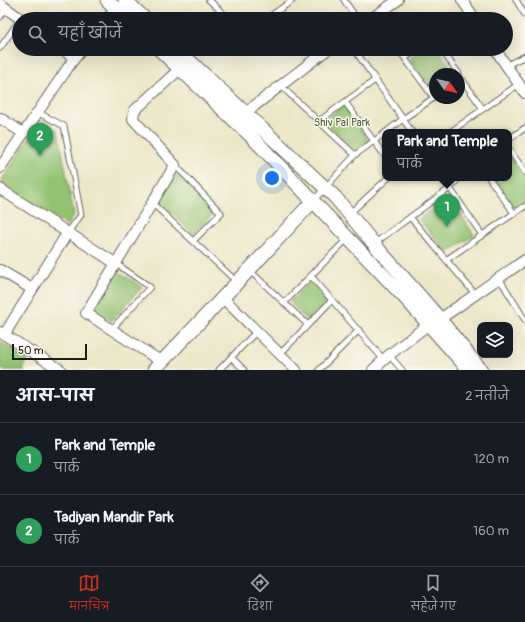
<!DOCTYPE html>
<html lang="hi">
<meta charset="utf-8">
<style>
body{margin:0;font-family:Pangolin,"Playpen Sans Deva",sans-serif;background:#20242c;color:#f1f3f6}
.controls{position:absolute;right:12px;bottom:12px;display:grid;overflow:hidden;border-radius:8px;box-shadow:0 4px 16px #0002}
.controls button{width:36px;height:36px;display:grid;place-items:center;padding:0;border:0;border-bottom:1px solid #363941;background:#171b24;color:#f1f3f6;font:20px sans-serif}
.compass{position:absolute;left:429px;top:68px;width:36px;height:36px;border-radius:50%;background:#171b24;box-shadow:0 4px 16px #0002;rotate:124deg}
.scale{position:absolute;left:12px;bottom:10px;width:75px;box-sizing:border-box;padding-left:4px;border:2px solid #1c1c1c;border-top:0;font-size:11px;line-height:14px;white-space:nowrap;color:#1c1c1c;-webkit-text-stroke:3px #fbf7ec;paint-order:stroke}
.you{position:absolute;left:272px;top:178px;width:14px;height:14px;margin:-10px;border:3px solid #fff;border-radius:50%;background:#1a73e8;box-shadow:0 0 0 6px #1a73e833}
.badge{display:grid;place-items:center;width:26px;height:26px;border-radius:50%;background:#c8321e;color:#fff;font-size:13px;font-weight:700}
.pin{position:absolute;translate:-50% -33px;filter:drop-shadow(0 1px 2px #0008)}
.pin::after{content:'';position:absolute;top:21px;width:14px;height:12px;background:inherit;clip-path:polygon(0 0,100% 0,50% 100%)}
.popup{position:absolute;left:382px;top:129px;width:130px;height:52px;box-sizing:border-box;display:grid;place-content:center;border-radius:8px;background:#171b24;filter:drop-shadow(0 1px 3px #0005);font-size:13px;white-space:nowrap;color:#9ea1a6}
.popup b{font-size:15px;color:#f1f3f6}
.popup::after{content:'';position:absolute;left:50%;top:100%;margin-left:-8px;border:8px solid transparent;border-top-color:#171b24}
.list{margin:0;padding:0;list-style:none}
h2{display:flex;justify-content:space-between;align-items:center;height:52px;margin:0;padding:0 16px;font-size:17px}
h2 small{font-size:13px;font-weight:400;color:#9ea1a6}
.list li{display:grid;grid-template-columns:26px 1fr auto;gap:12px;align-items:center;box-sizing:border-box;height:72px;padding:0 16px;border-top:1px solid #363941}
.list b{display:block;font-size:15px;white-space:nowrap}
.list p{margin:0;font-size:13px;white-space:nowrap;color:#9ea1a6}
.list em{font-size:13px;font-style:normal;color:#9ea1a6}
.icon{flex:none;width:22px;height:22px;fill:none;stroke:currentColor;stroke-width:2;stroke-linecap:round;stroke-linejoin:round}
.map{position:relative;flex:none;width:525px;height:370px;overflow:hidden}
.search{position:absolute;background:#171b24;box-shadow:0 4px 16px #0002;left:12px;right:12px;top:12px;height:44px;display:flex;align-items:center;gap:10px;box-sizing:border-box;padding:0 14px;border-radius:22px;color:#9ea1a6;font-size:15px}
.sheet{height:196px;background:#171b24}
nav{display:flex;justify-content:space-around;align-items:center;box-sizing:border-box;height:56px;border-top:1px solid #363941;background:#171b24;font-size:11px;color:#9ea1a6}
nav a{display:grid;justify-items:center;gap:2px}
nav .on{color:#c8321e}
.map>svg:first-child{display:block}
.green{fill:#93c372;stroke:#587047}
.lines{fill:none;stroke-linecap:round;stroke-linejoin:round}
.service-casing{stroke:#656359;stroke-width:7}
.minor-casing{stroke:#656359;stroke-width:12}
.tertiary-casing{stroke:#656359;stroke-width:15}
.service{stroke:#fff;stroke-width:5}
.minor{stroke:#fff;stroke-width:10}
.tertiary{stroke:#fff;stroke-width:13}
.labels{text-anchor:middle;stroke-width:3;stroke-linejoin:round;paint-order:stroke}
.park-label{font-size:11px;fill:#4c5f3e;stroke:#fbf7ec}
</style>
<div class="map">
<svg width="525" height="370" viewBox="0 0 525 370">
<rect width="100%" height="100%" fill="#fbf7ec"/>
<filter id="ink" filterUnits="userSpaceOnUse"><feTurbulence type="fractalNoise" baseFrequency=".025" numOctaves="2"/><feDisplacementMap in="SourceGraphic" scale="8" xChannelSelector="R" yChannelSelector="G"/><feConvolveMatrix kernelMatrix="1 2 1 2 8 2 1 2 1" color-interpolation-filters="sRGB"/></filter>
<filter id="wash" filterUnits="userSpaceOnUse"><feTurbulence type="fractalNoise" baseFrequency=".012" numOctaves="4" result="noise"/><feDisplacementMap in="SourceGraphic" scale="16" xChannelSelector="R" yChannelSelector="G"/><feGaussianBlur stdDeviation="0.9" result="paint"/><feColorMatrix in="noise" values="0 0 0 0 0 0 0 0 0 0 0 0 0 0 0 0 0 1.4 0 .05"/><feComposite in="paint" operator="in"/></filter>
<g filter="url(#wash)">
<rect width="100%" height="100%" fill="#ede7ca"/>
<path class="green" d="M424,49H438L455,74H435V93L409,59Z
M343,104L369,141L356,151L324,122Z
M41,120L58,130L74,215L67,225L0,183Z
M509,155L525,178V202L515,209L492,178H509Z
M177,173L215,212L193,234L160,201Z
M449,196L474,235L447,253L419,219Z
M117,271L142,287L111,321L92,309Z
M310,281L328,301L307,321L290,302Z
M0,342L28,360L23,368L25,370H0Z"/>
</g>
<g filter="url(#ink)">
<g class="lines">
<defs>
<path id="service" d="M209,0L229,19
M344,0L357,19
M516,0L525,15
M0,17L6,8
M266,19L293,0
M463,19L471,14
M0,48L19,21
M354,49L412,132
M398,49L434,98
M441,49L459,74
M405,58L419,49
M507,65L525,56
M459,75L483,109
M281,86L355,155
M345,102L385,156
M37,112L64,126L81,215L68,232
M319,121L375,80
M386,132L403,119L435,97
M450,132L519,84
M509,139L525,128
M509,149L525,172
M175,165L221,213L193,241
M443,178L482,235
M489,178L514,213
M314,200L355,155L385,133
M152,203L237,282
M349,214L388,178
M410,217L475,294
M375,243L450,188L459,178
M446,260L525,206
M249,270L308,325
M311,276L384,360
M499,278L525,320
M284,303L348,238
M111,330L150,287L115,263
M280,354L332,300
M389,355L402,370
M231,357L244,370
M219,370L257,331
M319,370L359,330"/>
<path id="minor" d="M462,0L475,19
M0,4L21,19
M107,19L116,8
M371,19L398,0
M62,49L74,58
M495,49L525,93
M240,117L328,49
M0,118L23,133
M0,168L71,63L82,49
M0,189L115,263
M0,270L32,289
M223,298L296,370
M0,332L61,370
M4,335L68,232
M162,362L86,313L175,165L133,119L134,111L184,65
M373,370L389,355L429,324L440,319L525,260"/>
<path id="tertiary" d="M107,0L127,19
M125,0L145,19
M159,49L251,136L407,300L469,370
M177,49L335,197L380,251L434,312L481,370
M154,370L249,270L313,201"/>
</defs>
<use href="#service" class="service-casing"/>
<use href="#minor" class="minor-casing"/>
<use href="#tertiary" class="tertiary-casing"/>
<use href="#service" class="service"/>
<use href="#minor" class="minor"/>
<use href="#tertiary" class="tertiary"/>
</g>
</g>
<g class="labels">
<g class="park-label">
<text x="342" y="126">Shiv Pal Park</text>
</g>
</g>
</svg>
<div class="controls">
<button><svg class="icon" aria-label="layers" viewBox="0 0 24 24"><path d="M12 4l9 5-9 5-9-5zM3 14l9 5 9-5"/></svg></button>
</div>
<svg class="compass" viewBox="-18 -18 36 36"><path d="M0-13l5 13h-10z" fill="#e53935"/><path d="M0 13l5-13h-10z" fill="#9ea1a6"/></svg>
<div class="scale">50 m</div>
<div class="you"></div>
<div class="pin badge" style="left:447px;top:227px;background:#2e9e5b">1</div>
<div class="popup"><b>Park and Temple</b>पार्क</div>
<div class="pin badge" style="left:40px;top:156px;background:#2e9e5b">2</div>
<div class="search"><svg class="icon" aria-label="search" viewBox="0 0 24 24"><circle cx="10" cy="10" r="6"/><path d="M15 15l6 6"/></svg>यहाँ खोजें</div>
</div>
<section class="sheet">
<h2>आस-पास<small>2 नतीजे</small></h2>
<ul class="list">
<li><span class="badge" style="background:#2e9e5b">1</span><div><b>Park and Temple</b><p>पार्क</p></div><em>120 m</em></li>
<li><span class="badge" style="background:#2e9e5b">2</span><div><b>Tadiyan Mandir Park</b><p>पार्क</p></div><em>160 m</em></li>
</ul>
</section>
<nav>
<a class="on"><svg class="icon" aria-label="map" viewBox="0 0 24 24"><path d="M3 6l6-2 6 2 6-2v14l-6 2-6-2-6 2zM9 4v14M15 6v14"/></svg>मानचित्र</a>
<a><svg class="icon" aria-label="directions" viewBox="0 0 24 24"><path d="M12 3l9 9-9 9-9-9zM9 14v-3h6M13 9l2 2-2 2"/></svg>दिशा</a>
<a><svg class="icon" aria-label="saved" viewBox="0 0 24 24"><path d="M7 4h10v16l-5-4-5 4z"/></svg>सहेजे गए</a>
</nav>
